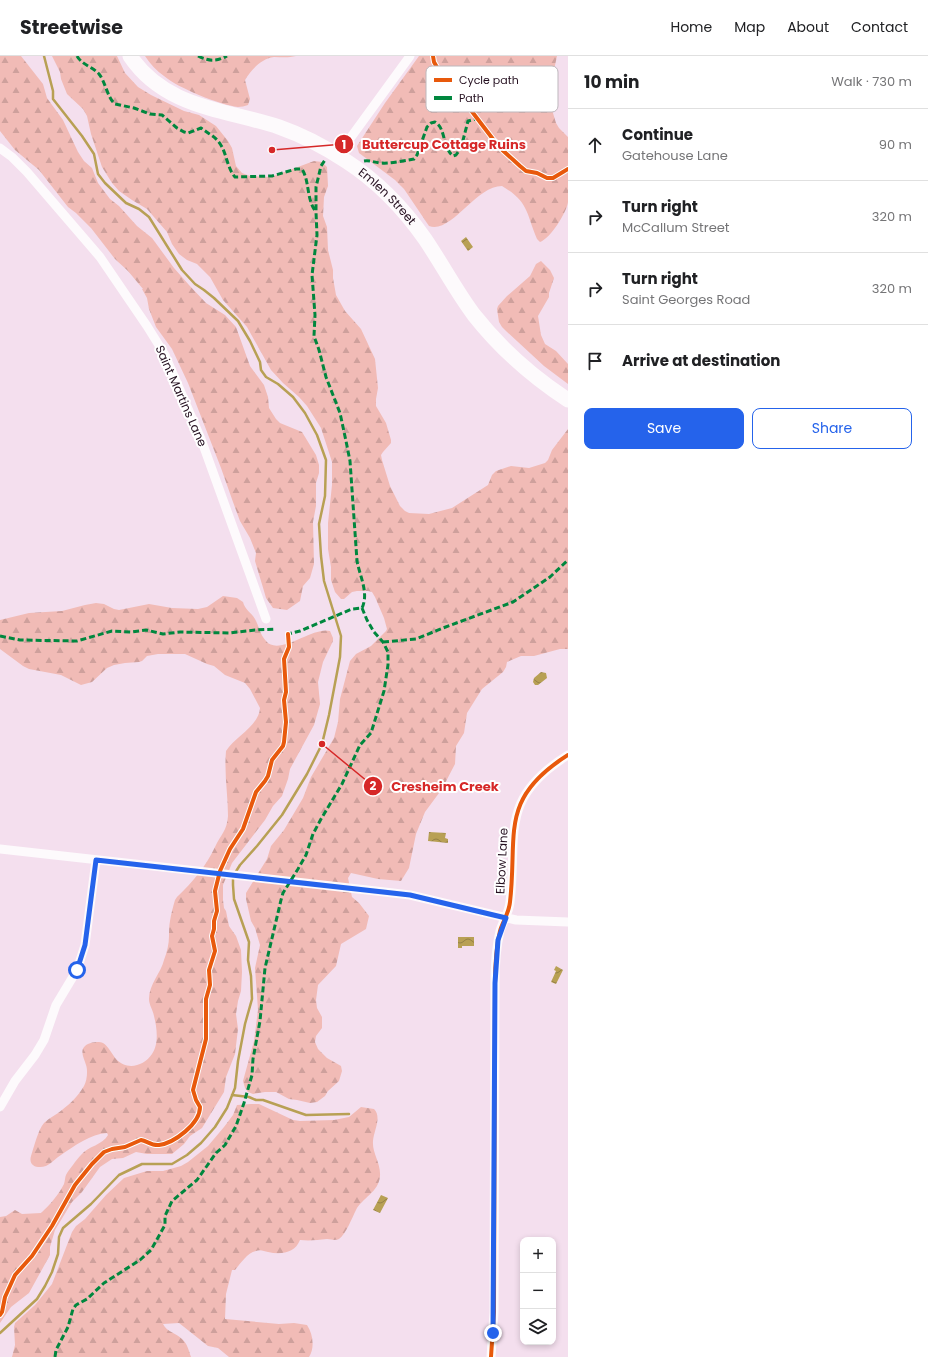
<!DOCTYPE html>
<meta charset="utf-8">
<style>
body{margin:0;font-family:Poppins,sans-serif;background:#f2f2f2;color:#202124}
.controls{position:absolute;right:12px;bottom:12px;display:grid;overflow:hidden;border-radius:8px;box-shadow:0 2px 6px #0003}
.controls button{width:36px;height:36px;display:grid;place-items:center;padding:0;border:0;border-bottom:1px solid #e0e0e0;background:#fff;color:#202124;font:20px sans-serif}
.stop{position:absolute;width:12px;height:12px;margin:-9px;border:3px solid #2563eb;border-radius:50%;background:#fff}
.stop.end{background:#2563eb;border-color:#fff;box-shadow:0 1px 4px #0008}
.list{margin:0;padding:0;list-style:none}
h2{display:flex;justify-content:space-between;align-items:center;height:52px;margin:0;padding:0 16px;font-size:17px}
h2 small{font-size:13px;font-weight:400;color:#757577}
.list li{display:grid;grid-template-columns:26px 1fr auto;gap:12px;align-items:center;box-sizing:border-box;height:72px;padding:0 16px;border-top:1px solid #e0e0e0}
.list b{display:block;font-size:15px;white-space:nowrap}
.list p{margin:0;font-size:13px;white-space:nowrap;color:#757577}
.list em{font-size:13px;font-style:normal;color:#757577}
.actions{display:flex;gap:8px;padding:12px 16px}
.actions a{flex:1;padding:9px 0;border:1px solid #2563eb;border-radius:8px;text-align:center;font-size:14px;color:#2563eb}
.actions .main{background:#2563eb;color:#fff}
.icon{flex:none;width:22px;height:22px;fill:none;stroke:currentColor;stroke-width:2;stroke-linecap:round;stroke-linejoin:round}
.map{position:relative;flex:none;width:568px;height:1301px;overflow:hidden}
header{display:flex;align-items:center;gap:24px;box-sizing:border-box;height:56px;padding:0 20px;background:#fff;border-bottom:1px solid #e0e0e0}
header strong{font-size:19px}
nav{display:flex;gap:22px;margin-inline-start:auto;font-size:14px}
main{display:flex}
aside{flex:1;background:#fff}
.map>svg:first-child{display:block}
.forest{fill:url(#forest-firs)}
.water{fill:url(#water-waves)}
.lines{fill:none;stroke-linecap:round;stroke-linejoin:round}
.stream{stroke:#b8a054;stroke-width:2.5}
.minor{stroke:#fdfafc;stroke-width:9}
.primary{stroke:#fdfafc;stroke-width:15}
.quiet{stroke:#00873e;stroke-width:3;stroke-dasharray:6 3;stroke-linecap:butt}
.cycleway-casing{stroke:#fff;stroke-width:6}
.cycleway{stroke:#e8590c;stroke-width:4}
.route{stroke:#2563eb;stroke-width:5}
.labels{text-anchor:middle;stroke-width:4;stroke-linejoin:round;paint-order:stroke}
.street-label{font-size:12px;fill:#240f1f;stroke:#fff}
.key{fill:#fff;stroke:#bdb7bc;stroke-width:1}
.key-label{font-size:11px;fill:#240f1f}
.leader{fill:none;stroke:#d62828;stroke-width:1.5}
.callout-dot{fill:#d62828;stroke:#fff;stroke-width:1.5}
.mark-label{font-size:12px;text-anchor:middle;font-weight:bold;fill:#fff}
.callout-label{font-size:13px;text-anchor:middle;font-weight:bold;fill:#d62828;stroke:#fff;stroke-width:4;stroke-linejoin:round;paint-order:stroke}
</style>
<header>
<strong>Streetwise</strong>
<nav><a>Home</a><a>Map</a><a>About</a><a>Contact</a></nav>
</header>
<main>
<div class="map">
<svg width="568" height="1301" viewBox="0 0 568 1301">
<defs>
<pattern id="forest-firs" width="22" height="20" patternUnits="userSpaceOnUse"><rect width="22" height="20" fill="#f1bbb6"/><path d="M5 1l3.5 6h-7zM16 11l3.5 6h-7z" fill="#cea09c"/></pattern>
<pattern id="water-waves" width="16" height="10" patternUnits="userSpaceOnUse"><rect width="16" height="10" fill="#b8a054"/><path d="M0 5q4-4 8 0t8 0" fill="none" stroke="#958145"/></pattern>
</defs>
<rect width="100%" height="100%" fill="#f4dfee"/>
<path class="forest" d="M0,0H21L43,28L47,42L63,64L78,96L84,105L92,112L98,127L110,143L119,150L137,170L152,182L174,212L189,229L206,247L225,259L236,271L250,310L264,329L268,341L269,352L276,363L280,367L302,376L316,399L319,409V417L316,427V450L313,466L314,508L310,522L303,530L300,545L287,554L273,552L266,542L264,535L255,505L256,497L250,482L240,465L233,446L221,412L188,327L172,293L156,271L149,253L147,242L142,233H143L128,215L115,203L91,172L76,157L68,151L39,114L15,94L0,75Z
M52,0H117L125,17L138,31L151,39L184,55L199,59L216,70L228,85L232,92L236,110L242,117L250,120L271,121L314,105L322,106L327,111L328,130L324,141L323,160L327,171L328,194L333,214V222L336,239L345,255L361,273L375,303L378,332L376,343V350L386,367L391,384V387L383,396L381,399L382,404L390,430L400,450L405,455L409,457L429,458L452,452L488,429L492,419L496,415L511,410L529,412L545,407L548,404L552,394L568,373V593H560L534,600H521L507,606L506,611L503,616L482,633L467,657L464,677L456,690L455,708L442,733L425,756L416,778L409,812L401,825L378,823L351,817L348,822L352,841L359,847L369,860L366,873L341,888L336,910L318,929L316,944L317,952L322,961V972L316,980L315,986L318,993L327,1002L341,1010L342,1015L339,1025L328,1035L325,1040L317,1046L310,1047L297,1044L289,1043L276,1036H265L253,1038L248,1036L245,1032L243,1025L254,985L258,954L255,912L260,889L255,872L251,865L246,843V837L267,803L271,790L284,774L303,742L311,721L334,682L338,666L340,643L350,605L356,598L371,590L386,575L387,573L384,562L375,541L372,536L368,535H357L352,536L344,543H341L335,536L331,524V511L328,493V467L332,429V406L321,372L307,350L299,341L283,327L271,314L247,271L223,244L210,221L197,208L187,204L179,198L172,188L167,176L147,153L132,144L119,135L112,127L102,111L91,78L87,60L83,53L67,38L61,23L60,16Z
M145,0H296C288,2 282,1 274,1C262,2 251,14 245,24L250,43L248,49C245,50 241,51 238,51C220,49 178,32 164,20C157,15 150,8 145,0Z
M419,0H557L554,14L547,28L546,34L556,67L559,72L568,81C568,102 568,126 568,146C567,156 550,183 540,186L537,183C526,157 529,146 502,130C475,130 452,178 429,170L404,133L395,124L359,97L357,90L385,47Z
M541,205L550,214L554,222L549,237V241L538,260L541,279L545,288L556,295L568,308V328L544,310L506,275L502,271L499,266L497,253L498,250L507,240L530,220L536,208Z
M223,540L237,542L243,546C245,554 251,556 255,563C259,570 260,579 266,585C279,601 313,570 330,575L333,582V585L323,606L318,626L320,648L314,669L290,713L288,723L282,740L273,750L265,764L232,807L223,829V844L224,852L226,855L229,870L236,880L241,894L242,916L241,935L238,945L236,958L238,973L235,998L226,1021L224,1036L202,1072L190,1080L184,1088L172,1098H147L136,1096L123,1102L112,1103L100,1111L82,1136L72,1146L55,1174L50,1191V1199L29,1237L11,1251L0,1267V1161L6,1160L15,1154L22,1158L41,1157C50,1149 59,1138 64,1128C65,1125 65,1121 66,1119C68,1115 78,1102 81,1099C88,1090 103,1089 108,1079L107,1077C91,1078 74,1090 61,1099C56,1102 52,1107 46,1110C38,1113 28,1110 31,1100C34,1091 38,1074 44,1067C49,1062 56,1059 62,1054C70,1048 79,1039 84,1030C87,1025 88,1014 86,1009C84,1002 78,993 88,988C92,986 99,985 103,987C108,990 112,998 116,1003C127,1015 144,1010 152,998C159,988 157,972 154,960C153,954 149,949 149,943C149,928 161,917 164,904C167,896 169,888 169,880C169,875 169,870 170,865C171,858 173,851 175,844L177,841C193,826 206,810 215,791C221,778 227,775 228,760C228,739 224,717 226,695C235,681 259,670 260,652L250,633L245,627L225,619L214,610L207,608L185,598H158L147,600L142,605L139,606L125,607L114,609L107,612L92,626L81,629L61,619L29,613L23,610L0,593V564L29,557L62,555L85,549L96,547L104,548L114,553L119,554L149,548L172,552L198,553L207,551Z
M251,1048H259L293,1064L300,1065L334,1064L349,1061L361,1051L374,1053C382,1061 374,1074 373,1085C372,1097 381,1107 380,1120C379,1136 362,1142 356,1154C352,1162 346,1178 339,1183C334,1185 332,1183 327,1183C317,1184 310,1185 300,1184C295,1197 281,1199 268,1196C264,1195 260,1193 256,1195C247,1197 241,1207 235,1214H232L226,1238L225,1263L279,1268L294,1267L307,1269C313,1278 315,1292 309,1301H229L218,1292L208,1290L179,1267L163,1268C167,1276 176,1277 182,1283C187,1287 189,1295 191,1301H12L15,1289L14,1271L15,1267L35,1249L52,1228L72,1176L76,1170L85,1163L106,1139L124,1122L147,1115H163L181,1110L188,1106L208,1090L224,1071L233,1059L237,1049Z"/>
<path class="water" d="M466,181L473,191L468,195L461,185Z
M541,616L546,617L547,622L538,629H535L533,626L534,622Z
M429,776L446,777L445,782L448,783V787L428,785Z
M458,881H474V890H462V892H458Z
M556,910L563,914L556,928L551,926L556,915L554,914Z
M381,1139L388,1142L380,1157L373,1154Z"/>
<g class="lines">
<path class="stream" d="M44,0L53,35V43L82,80L94,98L98,118L105,127L126,147L139,153L149,161L182,214L195,228L204,234L214,242L238,265L250,285L260,306L261,314L266,321L278,328L293,341L305,357L317,379L326,404L325,440L319,468L321,500L324,525L341,580L340,601L329,659L322,688L307,718L282,759L257,790L240,809L235,817
M232,1039L249,1041L256,1044H263L306,1059L349,1058
M0,1277L37,1243L45,1230L52,1216L58,1198L59,1181L63,1172L91,1148L119,1119L142,1108H172L187,1099L201,1087L215,1071L227,1052L235,1032L238,1005L245,968L252,943L251,920L248,904L249,886L234,843L233,829V821"/>
<path class="minor" d="M0,92L12,101L27,116L100,201L147,270L165,299L201,383L266,563
M338,99L410,0
M0,793L376,835L410,839L516,864L568,866
M0,1051L15,1025L35,999L44,984L56,949L77,914L85,889L96,804
M491,1301L494,1256L495,927C495,910 496,892 500,875C503,865 509,857 510,846C518,778 498,743 568,699"/>
<path class="primary" id="s1" d="M130,0C165,52 224,53 279,71C302,79 325,91 346,105C377,125 404,153 425,183C442,208 456,235 474,259C500,292 533,321 568,344"/>
<path class="quiet" d="M77,0C82,9 93,11 99,18C106,27 107,41 115,48L134,52L150,58L162,59L177,72L184,76L188,77L201,72C210,79 216,80 222,91C227,101 228,113 235,121L272,120L296,113H302C310,126 306,143 316,156
M198,0C208,5 216,6 227,0
M364,105C371,104 375,107 382,107C388,108 408,104 414,103L417,99L427,71L431,67L435,66C446,72 442,91 453,100L456,99L461,92L468,65L476,63
M0,580L20,584L77,585L112,575L131,576L146,574L163,578L180,576L229,577L255,574L276,573
M288,580V578L300,575L352,553L362,552C369,537 360,521 357,505L350,405L346,385L340,357L326,321L319,294L314,280L315,259L312,219L317,179L316,156V131L321,110L325,104
M383,586L416,583L443,572L513,546L550,521L568,504
M55,1301L56,1294L68,1271L73,1253L76,1249L87,1243L104,1227L140,1204L151,1194L165,1169V1160L172,1145L197,1124L216,1097L225,1089L236,1070L244,1047L252,1019L253,1003L260,965L265,912L281,844L283,837L298,813L306,799L313,778L321,763L342,728L360,689L371,677L384,635L388,609V596L383,586L374,576L367,564L362,552"/>
<defs>
<path id="cycleway" d="M433,0L434,6L442,20L457,36L499,91L520,110L526,115L537,117L547,122H553L568,113
M0,1259L2,1256L5,1241L15,1219L32,1200L52,1170L75,1129L92,1108L104,1096L112,1093L125,1091L141,1084C147,1085 152,1090 159,1089C174,1087 200,1068 200,1051L196,1044L193,1034L206,983V943L210,929L209,914L215,895L212,880L214,873V865L217,855L215,835L220,815L230,793L243,773L256,736L265,725L268,720L272,704L283,690L284,686L286,666L284,644L286,636L284,603L289,591L288,578
M491,1301L494,1256L495,927C495,910 496,892 500,875C503,865 509,857 510,846C518,778 498,743 568,699"/>
</defs>
<use href="#cycleway" class="cycleway-casing"/>
<use href="#cycleway" class="cycleway"/>
</g>
<g class="lines">
<path class="route" d="M77,914L85,889L96,804L410,839L506,862L498,884L495,927L493,1277"/>
</g>
<g class="labels">
<g class="street-label">
<text dy="4" stroke="none"><textPath href="#s1" startOffset="299">Emlen Street</textPath></text>
<text transform="translate(181 340) rotate(66)" y="4">Saint Martins Lane</text>
<text transform="translate(502 805) rotate(-87)" y="4">Elbow Lane</text>
</g>
</g>
<rect x="426" y="10" width="132" height="46" rx="6" class="key"/>
<rect x="434" y="22" width="18" height="4" fill="#e8590c"/>
<rect x="434" y="40" width="18" height="4" fill="#00873e"/>
<g class="key-label">
<text x="459" y="28">Cycle path</text>
<text x="459" y="46">Path</text>
</g>
<path class="leader" d="M272 94L344 88M322 688L373 730"/>
<g class="callout-dot">
<circle cx="272" cy="94" r="4"/>
<circle cx="322" cy="688" r="4"/>
<circle cx="344" cy="88" r="10"/>
<circle cx="373" cy="730" r="10"/>
</g>
<g class="mark-label">
<text x="344" y="93">1</text>
<text x="373" y="734">2</text>
</g>
<g class="callout-label">
<text x="444" y="93">Buttercup Cottage Ruins</text>
<text x="445" y="735">Cresheim Creek</text>
</g>
</svg>
<div class="controls">
<button>+</button>
<button>−</button>
<button><svg class="icon" aria-label="layers" viewBox="0 0 24 24"><path d="M12 4l9 5-9 5-9-5zM3 14l9 5 9-5"/></svg></button>
</div>
<div class="stop" style="left:77px;top:914px"></div>
<div class="stop end" style="left:493px;top:1277px"></div>
</div>
<aside>
<h2>10 min<small>Walk · 730 m</small></h2>
<ul class="list">
<li><svg class="icon" aria-label="ahead" viewBox="0 0 24 24"><path d="M12 20V5M6 11l6-6 6 6"/></svg><div><b>Continue</b><p>Gatehouse Lane</p></div><em>90 m</em></li>
<li><svg class="icon" aria-label="right" viewBox="0 0 24 24"><path d="M7 20v-9h11M14 6l5 5-5 5"/></svg><div><b>Turn right</b><p>McCallum Street</p></div><em>320 m</em></li>
<li><svg class="icon" aria-label="right" viewBox="0 0 24 24"><path d="M7 20v-9h11M14 6l5 5-5 5"/></svg><div><b>Turn right</b><p>Saint Georges Road</p></div><em>320 m</em></li>
<li><svg class="icon" aria-label="arrive" viewBox="0 0 24 24"><path d="M6 21V4h12l-3 4 3 4H6"/></svg><div><b>Arrive at destination</b></div></li>
</ul>
<div class="actions"><a class="main">Save</a><a>Share</a></div>
</aside>
</main>
